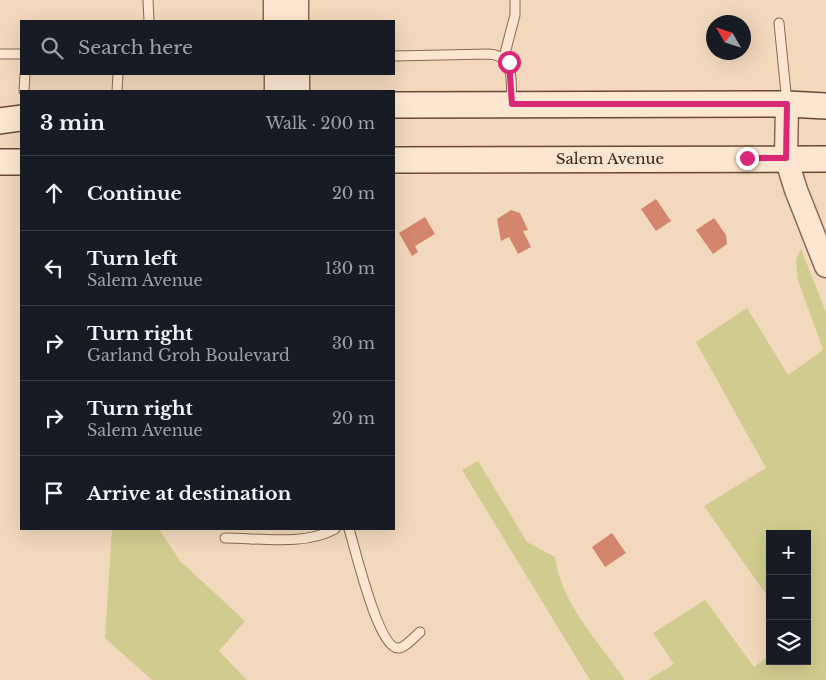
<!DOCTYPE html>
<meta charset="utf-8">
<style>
body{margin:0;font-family:"Libre Baskerville",serif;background:#242831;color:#f1f3f6}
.controls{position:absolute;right:15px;bottom:15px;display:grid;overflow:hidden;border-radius:0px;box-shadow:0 5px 20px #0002}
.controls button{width:45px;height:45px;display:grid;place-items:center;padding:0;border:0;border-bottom:1px solid #363941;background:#171b24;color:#f1f3f6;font:25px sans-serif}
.compass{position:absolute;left:706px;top:15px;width:45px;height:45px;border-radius:50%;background:#171b24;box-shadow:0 5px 20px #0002;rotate:309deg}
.stop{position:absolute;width:15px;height:15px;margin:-11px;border:4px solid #db2777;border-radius:50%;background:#fff}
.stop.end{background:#db2777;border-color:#fff;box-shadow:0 1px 5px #0008}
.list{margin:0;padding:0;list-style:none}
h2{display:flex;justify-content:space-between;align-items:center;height:65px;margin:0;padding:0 20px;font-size:21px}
h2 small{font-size:16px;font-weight:400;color:#9ea1a6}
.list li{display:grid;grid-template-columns:32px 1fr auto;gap:15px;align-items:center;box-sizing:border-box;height:75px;padding:0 20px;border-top:1px solid #363941}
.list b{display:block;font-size:19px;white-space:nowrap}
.list p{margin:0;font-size:16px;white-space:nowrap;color:#9ea1a6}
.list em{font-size:16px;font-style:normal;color:#9ea1a6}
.icon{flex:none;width:28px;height:28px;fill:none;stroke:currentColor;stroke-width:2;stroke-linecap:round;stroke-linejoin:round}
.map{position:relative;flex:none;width:826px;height:680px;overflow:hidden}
.search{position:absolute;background:#171b24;box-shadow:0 5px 20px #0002;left:20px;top:20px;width:375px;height:55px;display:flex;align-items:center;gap:12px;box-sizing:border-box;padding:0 18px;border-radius:0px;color:#9ea1a6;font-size:19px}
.panel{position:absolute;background:#171b24;box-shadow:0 5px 20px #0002;left:20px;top:90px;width:375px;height:440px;border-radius:0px}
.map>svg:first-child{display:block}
.green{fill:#d0cc8f}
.building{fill:#d3856e}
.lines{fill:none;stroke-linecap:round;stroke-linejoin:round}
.service-casing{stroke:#8a6754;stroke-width:11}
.tertiary-casing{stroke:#8a6754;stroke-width:25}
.secondary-casing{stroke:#6c4837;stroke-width:28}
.service{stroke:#fce6cf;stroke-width:9}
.tertiary{stroke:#fce6cf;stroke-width:22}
.secondary{stroke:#fce6cf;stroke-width:25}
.route{stroke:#db2777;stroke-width:6}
.labels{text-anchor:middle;stroke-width:5;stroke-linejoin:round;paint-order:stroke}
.street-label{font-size:15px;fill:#38231a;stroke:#f8e3cc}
</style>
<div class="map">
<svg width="826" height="680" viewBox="0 0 826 680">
<rect width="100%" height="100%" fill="#f2d8bc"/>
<path class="green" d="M801,249L826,312V680H648L674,664L653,633L705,600L754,667L770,655V661H807V534H770V600L704,506L766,468L696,342L747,308L788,375L823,350L798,280L796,260Z
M478,461L527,542L555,557C561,604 599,642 625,680H590L462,470Z
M112,529H159L180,561L245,621L219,651L247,680H152L105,638Z"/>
<path class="building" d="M656,199L671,221L656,231L641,209Z
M511,210L520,213L528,230L523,231L531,247L518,254L509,237L501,241L497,219Z
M425,217L435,234L415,246L418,252L412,256L399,233Z
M714,218L726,235L727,244L713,254L696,230Z
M612,533L626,553L605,567L592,547Z"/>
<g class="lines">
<defs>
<path id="service" d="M148,0L149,21
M779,23L787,103
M0,54H21
M394,56L489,54C517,56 510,82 512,104
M504,57L515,15V0
M24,91L25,74
M117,91L118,74
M349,529C355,548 378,648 398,648C405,648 414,637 420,632
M225,538C260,538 304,546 335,529"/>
<path id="tertiary" d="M275,0V21
M297,0V21
M276,74V91
M298,74V91
M787,104L786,158L796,190L826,266"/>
<path id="secondary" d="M394,105L787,104L826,106
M0,121L21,118
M394,160L826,159
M0,162H21"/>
</defs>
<use href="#service" class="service-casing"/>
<use href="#tertiary" class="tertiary-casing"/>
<use href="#secondary" class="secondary-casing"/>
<use href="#service" class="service"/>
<use href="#tertiary" class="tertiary"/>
<use href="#secondary" class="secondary"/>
</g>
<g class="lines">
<path class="route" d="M509,62L512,104H787L786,158H747"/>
</g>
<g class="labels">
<g class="street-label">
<text x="610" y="164">Salem Avenue</text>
</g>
</g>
</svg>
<div class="controls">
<button>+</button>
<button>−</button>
<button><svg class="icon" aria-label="layers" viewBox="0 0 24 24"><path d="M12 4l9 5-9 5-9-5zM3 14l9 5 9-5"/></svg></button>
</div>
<svg class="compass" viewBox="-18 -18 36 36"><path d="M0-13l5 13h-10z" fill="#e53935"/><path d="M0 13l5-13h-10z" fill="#9ea1a6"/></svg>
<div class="stop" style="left:509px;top:62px"></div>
<div class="stop end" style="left:747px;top:158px"></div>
<div class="search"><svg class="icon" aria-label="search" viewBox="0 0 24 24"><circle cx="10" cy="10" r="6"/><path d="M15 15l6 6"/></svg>Search here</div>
<section class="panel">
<h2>3 min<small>Walk · 200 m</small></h2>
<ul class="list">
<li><svg class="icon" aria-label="ahead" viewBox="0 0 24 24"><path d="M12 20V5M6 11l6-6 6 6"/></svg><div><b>Continue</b></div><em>20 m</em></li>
<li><svg class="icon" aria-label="left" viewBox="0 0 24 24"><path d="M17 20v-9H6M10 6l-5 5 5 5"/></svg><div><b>Turn left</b><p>Salem Avenue</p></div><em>130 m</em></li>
<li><svg class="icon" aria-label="right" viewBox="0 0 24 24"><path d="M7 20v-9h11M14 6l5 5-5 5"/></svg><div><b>Turn right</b><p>Garland Groh Boulevard</p></div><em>30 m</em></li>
<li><svg class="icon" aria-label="right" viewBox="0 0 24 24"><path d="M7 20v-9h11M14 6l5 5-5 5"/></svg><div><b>Turn right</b><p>Salem Avenue</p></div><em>20 m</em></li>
<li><svg class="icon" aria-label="arrive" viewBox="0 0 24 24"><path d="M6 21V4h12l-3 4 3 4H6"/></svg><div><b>Arrive at destination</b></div></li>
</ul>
</section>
</div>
